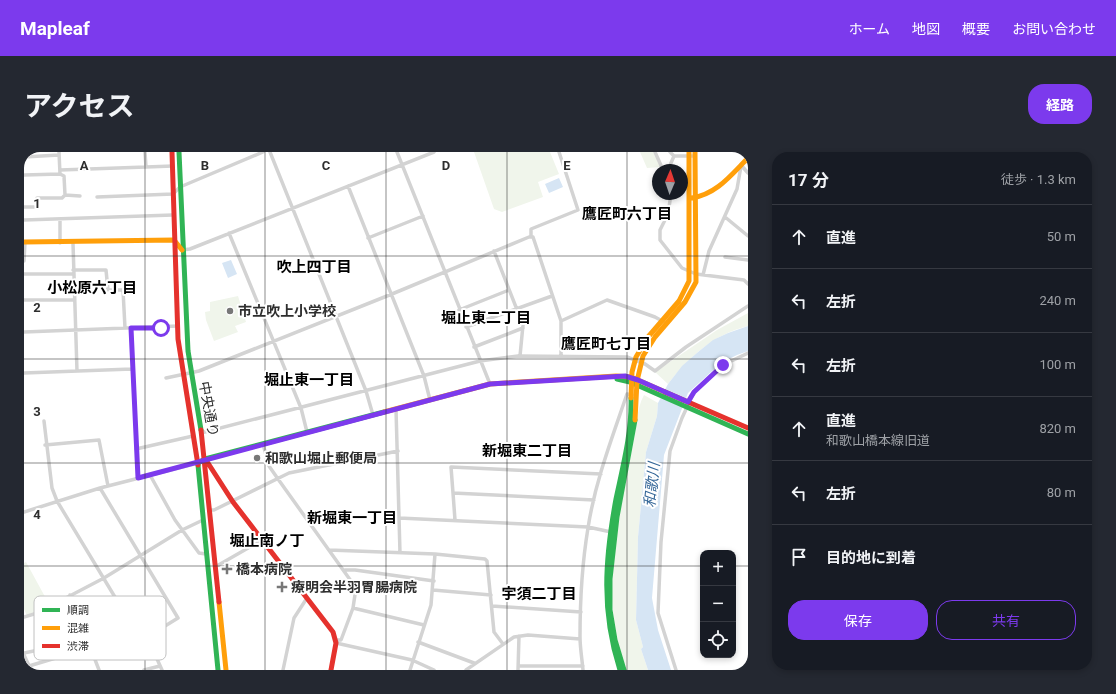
<!DOCTYPE html>
<html lang="ja">
<meta charset="utf-8">
<style>
body{margin:0;font-family:Roboto,"Noto Sans JP",sans-serif;background:#242831;color:#f1f3f6}
.controls{position:absolute;right:12px;bottom:12px;display:grid;overflow:hidden;border-radius:8px;box-shadow:0 2px 6px #0003}
.controls button{width:36px;height:36px;display:grid;place-items:center;padding:0;border:0;border-bottom:1px solid #363941;background:#171b24;color:#f1f3f6;font:20px sans-serif}
.compass{position:absolute;left:628px;top:12px;width:36px;height:36px;border-radius:50%;background:#171b24;box-shadow:0 2px 6px #0003;rotate:2deg}
.stop{position:absolute;width:12px;height:12px;margin:-9px;border:3px solid #7c3aed;border-radius:50%;background:#fff}
.stop.end{background:#7c3aed;border-color:#fff;box-shadow:0 1px 4px #0008}
.list{margin:0;padding:0;list-style:none}
h2{display:flex;justify-content:space-between;align-items:center;height:52px;margin:0;padding:0 16px;font-size:17px}
h2 small{font-size:13px;font-weight:400;color:#9ea1a6}
.list li{display:grid;grid-template-columns:26px 1fr auto;gap:12px;align-items:center;box-sizing:border-box;height:64px;padding:0 16px;border-top:1px solid #363941}
.list b{display:block;font-size:15px;white-space:nowrap}
.list p{margin:0;font-size:13px;white-space:nowrap;color:#9ea1a6}
.list em{font-size:13px;font-style:normal;color:#9ea1a6}
.actions{display:flex;gap:8px;padding:12px 16px}
.actions a{flex:1;padding:9px 0;border:1px solid #7c3aed;border-radius:16px;text-align:center;font-size:14px;color:#7c3aed}
.actions .main{background:#7c3aed;color:#fff}
.icon{flex:none;width:22px;height:22px;fill:none;stroke:currentColor;stroke-width:2;stroke-linecap:round;stroke-linejoin:round}
.map{position:relative;flex:none;width:724px;height:518px;overflow:hidden;border-radius:16px}
header{display:flex;align-items:center;gap:24px;box-sizing:border-box;height:56px;padding:0 20px;background:#7c3aed;color:#fff}
header strong{font-size:19px}
nav{display:flex;gap:22px;margin-inline-start:auto;font-size:14px}
.intro{display:flex;align-items:center;justify-content:space-between;box-sizing:border-box;height:96px;padding:0 24px}
h1{margin:0;font-size:28px}
.button{padding:10px 18px;border-radius:16px;background:#7c3aed;color:#fff;font-size:14px;font-weight:700}
main{display:flex;gap:24px;padding:0 24px}
aside{flex:1;background:#171b24;border-radius:16px;box-shadow:0 2px 6px #0003}
.map>svg:first-child{display:block}
.green{fill:#f0f5eb}
.water{fill:#d6e5f4}
.lines{fill:none;stroke-linecap:round;stroke-linejoin:round}
.street{stroke:#d3d3d3;stroke-width:3.5}
.fast{stroke:#30b455;stroke-width:5}
.slow{stroke:#ff9f0a;stroke-width:5}
.jam{stroke:#e5322d;stroke-width:5}
.route{stroke:#7c3aed;stroke-width:5}
.grid{fill:none;stroke:#2e2e2e;stroke-width:1;stroke-opacity:0.55}
.poi-dot{fill:#777;stroke:#fff;stroke-width:1.5}
.labels{text-anchor:middle;stroke-width:4;stroke-linejoin:round;paint-order:stroke}
.poi-label{font-size:14px;font-weight:bold;fill:#2e2e2e;stroke:#fff;text-anchor:start}
.street-label{font-size:14px;fill:#2e2e2e;stroke:#fff}
.neighbourhood-label{font-size:15px;font-weight:bold;fill:#000;stroke:#fff}
.water-label{font-size:15px;font-style:italic;fill:#356798;stroke:#fff}
.key{fill:#fff;stroke:#c0c0c0;stroke-width:1}
.key-label{font-size:11px;fill:#2e2e2e}
.grid-label{font-size:13px;text-anchor:middle;font-weight:bold;fill:#2e2e2e;stroke:#fff;stroke-width:4;stroke-linejoin:round;paint-order:stroke}
</style>
<header>
<strong>Mapleaf</strong>
<nav><a>ホーム</a><a>地図</a><a>概要</a><a>お問い合わせ</a></nav>
</header>
<div class="intro"><h1>アクセス</h1><a class="button">経路</a></div>
<main>
<div class="map">
<svg width="724" height="518" viewBox="0 0 724 518">
<rect width="100%" height="100%" fill="#fff"/>
<path class="green" d="M450,0H526L535,22L514,30L519,45L478,60L470,57Z
M616,0H629L637,15L623,16Z
M214,144L222,170L211,174L214,180L190,189L182,168L181,160L186,159V150Z
M724,161V174C690,182 665,205 644,232L631,220L693,178Z
M620,243L634,251L633,264L622,300L614,385L612,468L619,495L617,497L624,518H602C574,448 595,364 609,293C613,277 612,257 620,243Z
M2,410L25,452L29,450L32,454L3,464L0,457V411Z"/>
<path class="water" d="M535,26L539,35L525,41L521,32Z
M207,108L213,122L204,126L198,111Z
M724,174V199L713,203L697,211L664,241L640,303L628,446L634,478L647,518H624L617,497L619,495L612,468L614,385L622,300L633,264L634,251L644,232L658,214L674,200L689,188L704,181Z"/>
<g class="lines">
<path class="street" d="M121,0L122,15L149,14
M246,0L342,239L349,263
M373,0L466,232
M631,0L639,18
M646,0L650,4H671
M0,5L35,3
M717,13L724,21
M36,18L122,15
M644,18L650,4
M36,22L40,24L41,43L56,44
M0,23L36,22L35,0
M324,34L400,224L406,248
M647,42L644,62L636,78V88L658,116L672,122L720,128L724,132
M73,45L149,42L156,35L239,0
M13,46H38L41,43
M0,55H10
M701,65L724,84
M36,67V91
M0,68L149,63
M205,81L277,256L283,280
M507,85V77L554,58L535,0
M344,86L399,64
M49,91L53,219
M158,98L166,97L410,0
M470,99L499,173L496,204
M701,105L724,108
M0,109L1,90
M49,118H82L84,138H99L101,176
M0,122H49
M679,123L685,99L713,37L717,14
M0,148H50
M435,158L485,138
M537,169L583,148L631,165L640,170
M442,175L528,144
M107,176L114,326
M0,180L154,174
M450,195L499,176
M0,221L108,217
M142,226L175,219L368,142L505,85H509L537,169V204
M372,257L376,401
M20,269L28,336L33,349L106,470L129,498L138,518
M177,281L456,209L494,204L603,205L621,212L631,219L662,195L724,154
M239,292L245,314L254,327L332,436L329,456L317,488H312
M21,293L75,288L84,334
M112,297L169,284
M126,323L151,368L175,401L182,402
M76,336L154,466L120,487
M429,341L427,315L577,322
M186,358H190L265,321L374,299
M0,360L76,336L174,311
M375,366L564,375L587,380
M431,368L429,341L570,348
M305,398L411,402L461,407L463,409L470,480L479,492
M191,415L238,388
M321,418H331L410,429
M409,438L467,443
M46,443L75,518
M468,454L557,460
M329,456L400,473
M0,465L33,455L38,448L80,426L158,378L179,368
M394,490L450,511
M312,491L388,508L410,518
M0,501L38,493
M0,503L7,518
M5,514L35,505
M494,514H559
M120,518L136,514
M259,518L270,466L283,446
M386,518L407,453L411,402
M442,518L490,485L504,483L556,487
M494,518L495,484
M559,518C558,507 556,495 556,485C556,449 558,412 564,376C571,330 588,286 603,242L608,243
M652,518L634,461L637,390L646,299L658,266L670,240L699,213L724,201"/>
<path class="fast" d="M155,0L164,199L177,278
M593,227L606,230L724,282
M174,311L181,307L360,260
M174,313L194,518
M596,518C577,459 581,407 592,347C599,314 608,280 607,246
M600,518L591,488L586,458V427L593,365L611,268"/>
<path class="slow" d="M668,46C693,42 707,23 724,6
M0,90L150,88L158,98
M607,246L608,220L612,205L624,185L655,149L665,129V0
M360,260L466,232L592,224L607,225L641,240
M611,268L613,229L619,204L631,185L661,150L672,130L671,0
M195,450L202,518"/>
<path class="jam" d="M148,0L154,187L174,313
M641,240L724,276
M177,278L195,450
M182,308L209,350L309,480L312,491L307,518"/>
</g>
<g class="lines">
<path class="route" d="M137,176H107L114,326L466,232L601,224L614,228L664,250L670,240L699,213"/>
</g>
<path class="grid" d="M121,0V518M241,0V518M362,0V518M483,0V518M603,0V518M0,104H724M0,207H724M0,311H724M0,414H679M709,414H724"/>
<g class="poi-dot">
<circle cx="206" cy="159" r="4"/>
<circle cx="233" cy="306" r="4"/>
<path d="M201 411h4v4h4v4h-4v4h-4v-4h-4v-4h4z"/>
<path d="M256 429h4v4h4v4h-4v4h-4v-4h-4v-4h4z"/>
</g>
<g class="labels">
<g class="poi-label">
<text x="214" y="164">市立吹上小学校</text>
<text x="241" y="311">和歌山堀止郵便局</text>
<text x="212" y="422">橋本病院</text>
<text x="267" y="440">療明会半羽胃腸病院</text>
</g>
<g class="street-label">
<text transform="translate(185 257) rotate(80)" y="5">中央通り</text>
</g>
<g class="neighbourhood-label">
<text x="603" y="67">鷹匠町六丁目</text>
<text x="290" y="120">吹上四丁目</text>
<text x="68" y="141">小松原六丁目</text>
<text x="462" y="171">堀止東二丁目</text>
<text x="582" y="197">鷹匠町七丁目</text>
<text x="285" y="233">堀止東一丁目</text>
<text x="503" y="304">新堀東二丁目</text>
<text x="328" y="371">新堀東一丁目</text>
<text x="243" y="394">堀止南ノ丁</text>
<text x="515" y="447">宇須二丁目</text>
</g>
<g class="water-label">
<text transform="translate(628 333) rotate(-84)" y="5">和歌川</text>
</g>
</g>
<rect x="10" y="444" width="132" height="64" rx="6" class="key"/>
<rect x="18" y="456" width="18" height="4" fill="#30b455"/>
<rect x="18" y="474" width="18" height="4" fill="#ff9f0a"/>
<rect x="18" y="492" width="18" height="4" fill="#e5322d"/>
<g class="key-label">
<text x="43" y="462">順調</text>
<text x="43" y="480">混雑</text>
<text x="43" y="498">渋滞</text>
</g>
<g class="grid-label">
<text x="60" y="18">A</text>
<text x="181" y="18">B</text>
<text x="302" y="18">C</text>
<text x="422" y="18">D</text>
<text x="543" y="18">E</text>
<text x="13" y="56">1</text>
<text x="13" y="160">2</text>
<text x="13" y="264">3</text>
<text x="13" y="367">4</text>
</g>
</svg>
<div class="controls">
<button>+</button>
<button>−</button>
<button><svg class="icon" aria-label="locate" viewBox="0 0 24 24"><circle cx="12" cy="12" r="6"/><path d="M12 2v4M12 18v4M2 12h4M18 12h4"/></svg></button>
</div>
<svg class="compass" viewBox="-18 -18 36 36"><path d="M0-13l5 13h-10z" fill="#e53935"/><path d="M0 13l5-13h-10z" fill="#9ea1a6"/></svg>
<div class="stop" style="left:137px;top:176px"></div>
<div class="stop end" style="left:699px;top:213px"></div>
</div>
<aside>
<h2>17 分<small>徒歩 · 1.3 km</small></h2>
<ul class="list">
<li><svg class="icon" aria-label="ahead" viewBox="0 0 24 24"><path d="M12 20V5M6 11l6-6 6 6"/></svg><div><b>直進</b></div><em>50 m</em></li>
<li><svg class="icon" aria-label="left" viewBox="0 0 24 24"><path d="M17 20v-9H6M10 6l-5 5 5 5"/></svg><div><b>左折</b></div><em>240 m</em></li>
<li><svg class="icon" aria-label="left" viewBox="0 0 24 24"><path d="M17 20v-9H6M10 6l-5 5 5 5"/></svg><div><b>左折</b></div><em>100 m</em></li>
<li><svg class="icon" aria-label="ahead" viewBox="0 0 24 24"><path d="M12 20V5M6 11l6-6 6 6"/></svg><div><b>直進</b><p>和歌山橋本線旧道</p></div><em>820 m</em></li>
<li><svg class="icon" aria-label="left" viewBox="0 0 24 24"><path d="M17 20v-9H6M10 6l-5 5 5 5"/></svg><div><b>左折</b></div><em>80 m</em></li>
<li><svg class="icon" aria-label="arrive" viewBox="0 0 24 24"><path d="M6 21V4h12l-3 4 3 4H6"/></svg><div><b>目的地に到着</b></div></li>
</ul>
<div class="actions"><a class="main">保存</a><a>共有</a></div>
</aside>
</main>
